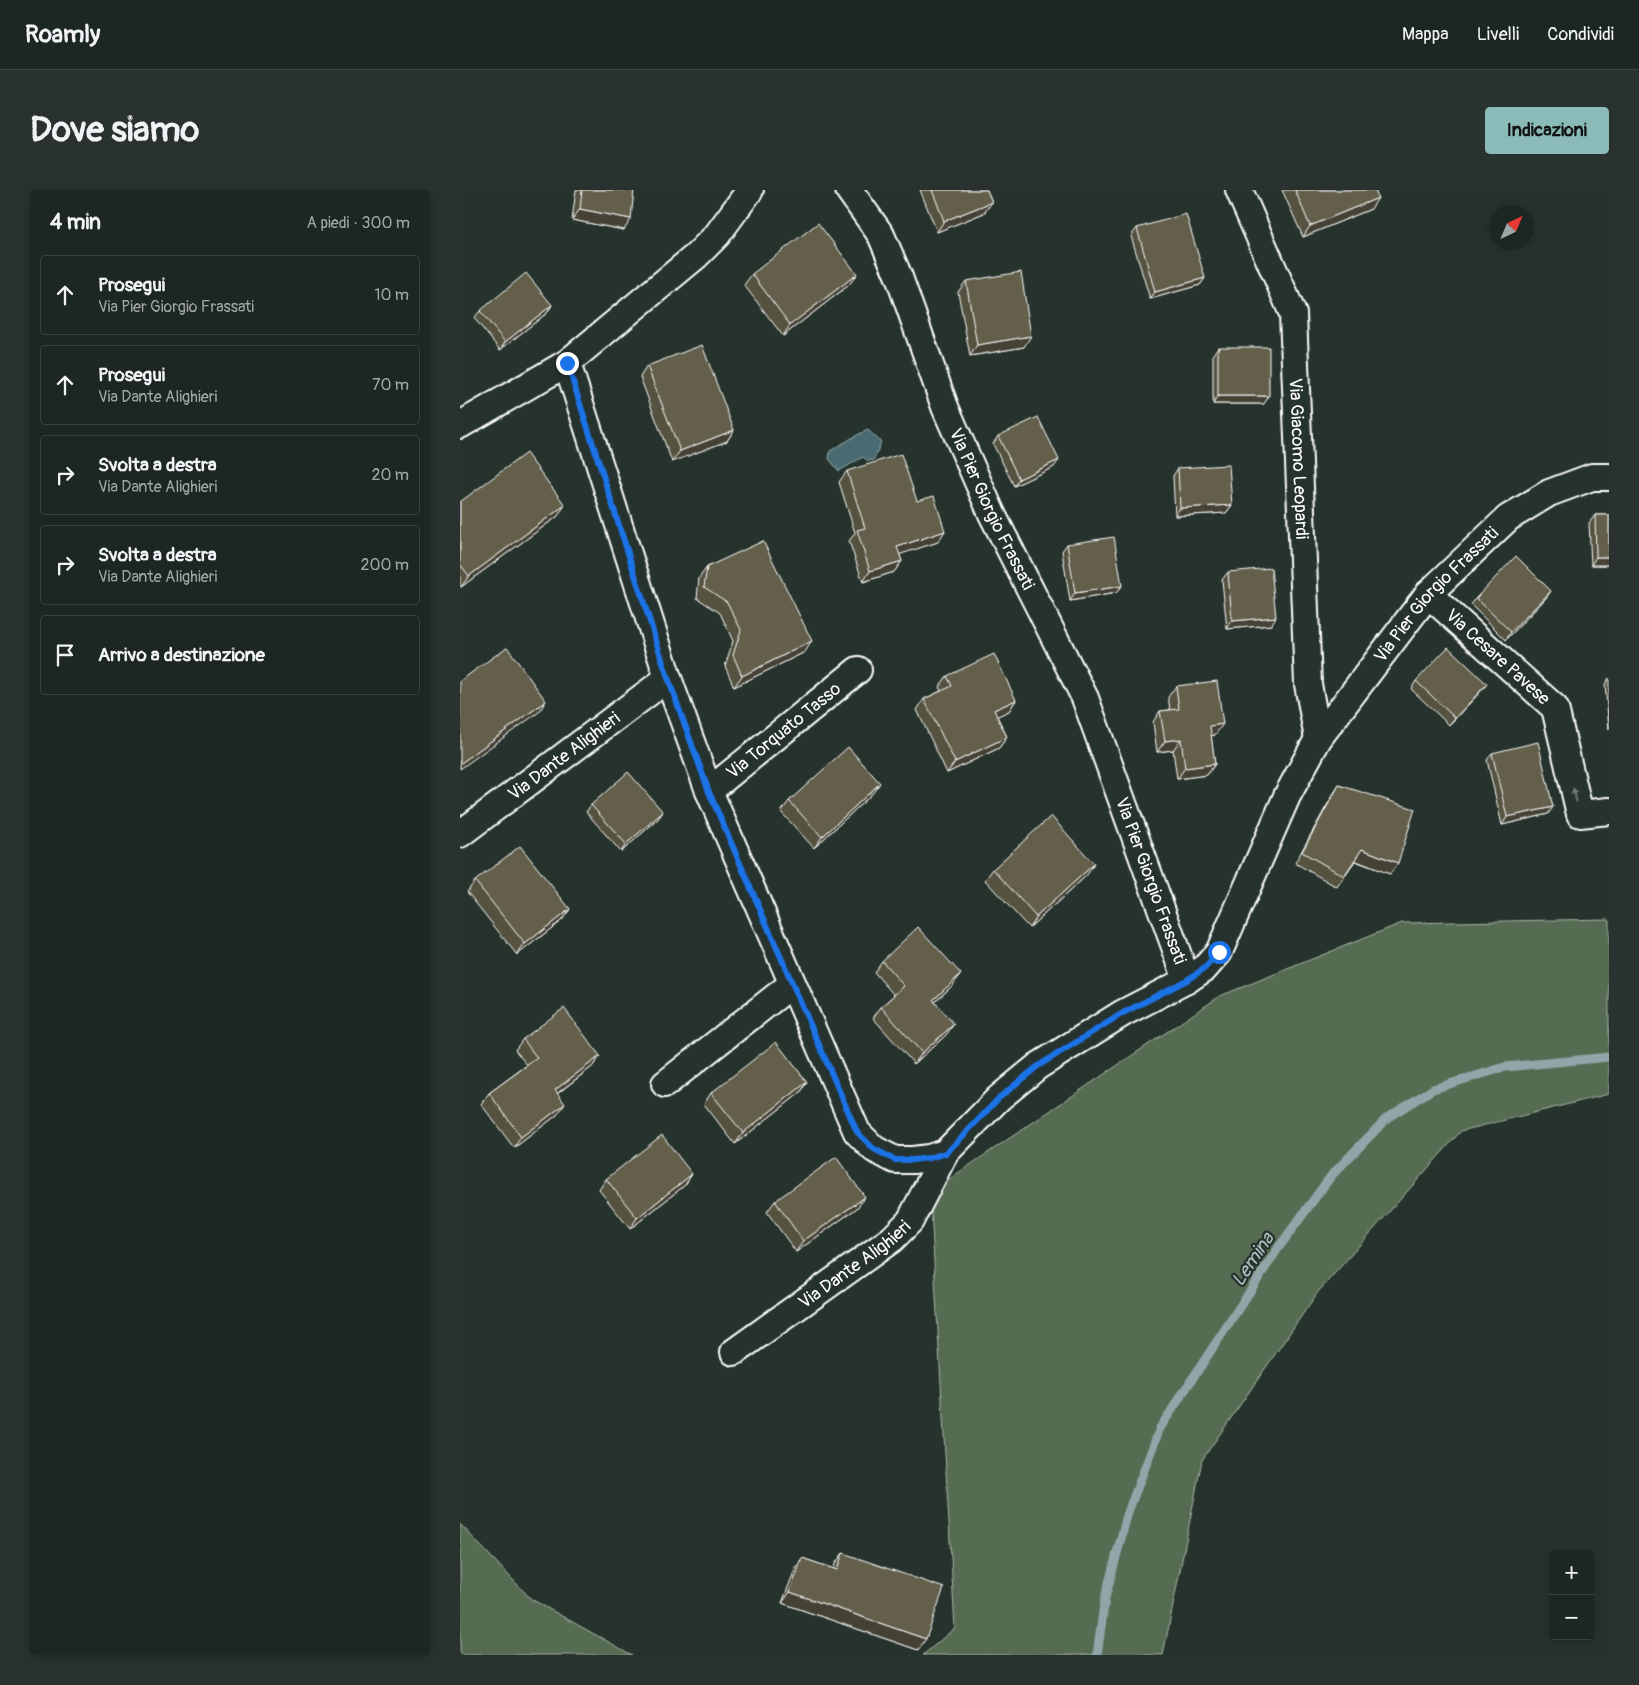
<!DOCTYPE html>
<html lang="it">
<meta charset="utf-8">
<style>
body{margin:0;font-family:Pangolin,sans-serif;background:#29322f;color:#f1f3f6}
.controls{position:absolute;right:15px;bottom:15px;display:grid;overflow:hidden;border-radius:5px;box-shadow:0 2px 12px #0003}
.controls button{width:45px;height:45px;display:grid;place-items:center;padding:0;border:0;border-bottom:1px solid #3a4340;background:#1c2622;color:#f1f3f6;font:25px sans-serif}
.compass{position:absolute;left:1029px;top:15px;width:45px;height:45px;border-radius:50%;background:#1c2622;box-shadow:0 2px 12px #0003;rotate:44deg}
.stop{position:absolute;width:15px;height:15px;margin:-11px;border:4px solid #1a73e8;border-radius:50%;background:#fff}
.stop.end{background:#1a73e8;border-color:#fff;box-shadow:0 1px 5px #0008}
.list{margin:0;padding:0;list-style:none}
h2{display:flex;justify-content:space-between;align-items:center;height:65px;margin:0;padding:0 20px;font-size:21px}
h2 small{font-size:16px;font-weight:400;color:#a0a5a5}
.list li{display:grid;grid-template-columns:32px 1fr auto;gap:15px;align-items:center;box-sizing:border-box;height:80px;margin:0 10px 10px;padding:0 10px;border:1px solid #3a4340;border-radius:5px}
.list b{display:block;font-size:19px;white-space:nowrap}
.list p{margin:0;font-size:16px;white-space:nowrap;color:#a0a5a5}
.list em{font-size:16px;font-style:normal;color:#a0a5a5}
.icon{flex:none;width:28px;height:28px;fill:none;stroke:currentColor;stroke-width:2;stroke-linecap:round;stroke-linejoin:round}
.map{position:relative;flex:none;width:1149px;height:1465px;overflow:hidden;border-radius:5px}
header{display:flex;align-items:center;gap:30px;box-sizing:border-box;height:70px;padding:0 25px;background:#1c2622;border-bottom:1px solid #3a4340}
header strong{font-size:24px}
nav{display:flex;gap:28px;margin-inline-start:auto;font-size:18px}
.intro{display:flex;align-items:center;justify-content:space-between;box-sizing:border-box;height:120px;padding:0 30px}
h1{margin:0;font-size:35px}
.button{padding:12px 22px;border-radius:5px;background:#8bbbb9;color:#111;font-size:18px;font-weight:700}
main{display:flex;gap:30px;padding:0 30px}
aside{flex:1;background:#1c2622;border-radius:5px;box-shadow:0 2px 12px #0003}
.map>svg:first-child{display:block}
.green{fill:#546c52;stroke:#aab6a8}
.water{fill:#4a6b71;stroke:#92a6aa}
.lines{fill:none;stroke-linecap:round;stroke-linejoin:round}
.stream{stroke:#92a6aa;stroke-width:9}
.street-casing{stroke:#fff;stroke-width:30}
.street{stroke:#26332d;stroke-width:26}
.wall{fill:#555241;stroke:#fff}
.shaded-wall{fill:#454235;stroke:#fff}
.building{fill:#635f4c;stroke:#fff}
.oneway{fill:#727a76}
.route{stroke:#1a73e8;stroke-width:6}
.labels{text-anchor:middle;stroke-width:4.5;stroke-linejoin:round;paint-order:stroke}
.street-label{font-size:18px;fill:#fff;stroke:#26332d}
.water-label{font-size:19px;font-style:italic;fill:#aebcbf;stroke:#26332d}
</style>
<header>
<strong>Roamly</strong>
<nav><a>Mappa</a><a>Livelli</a><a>Condividi</a></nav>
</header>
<div class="intro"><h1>Dove siamo</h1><a class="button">Indicazioni</a></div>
<main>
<aside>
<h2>4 min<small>A piedi · 300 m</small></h2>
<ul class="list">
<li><svg class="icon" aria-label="ahead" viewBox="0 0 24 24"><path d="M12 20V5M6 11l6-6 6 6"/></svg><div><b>Prosegui</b><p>Via Pier Giorgio Frassati</p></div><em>10 m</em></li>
<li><svg class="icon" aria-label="ahead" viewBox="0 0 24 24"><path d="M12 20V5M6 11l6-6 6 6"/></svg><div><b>Prosegui</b><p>Via Dante Alighieri</p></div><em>70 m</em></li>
<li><svg class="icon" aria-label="right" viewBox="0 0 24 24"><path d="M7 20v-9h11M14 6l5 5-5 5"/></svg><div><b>Svolta a destra</b><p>Via Dante Alighieri</p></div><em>20 m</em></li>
<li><svg class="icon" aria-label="right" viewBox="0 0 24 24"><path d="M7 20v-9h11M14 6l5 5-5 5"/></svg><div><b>Svolta a destra</b><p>Via Dante Alighieri</p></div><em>200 m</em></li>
<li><svg class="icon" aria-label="arrive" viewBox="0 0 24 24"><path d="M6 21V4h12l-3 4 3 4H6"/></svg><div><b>Arrivo a destinazione</b></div></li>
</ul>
</aside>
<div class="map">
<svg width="1149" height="1465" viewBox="0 0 1149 1465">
<rect width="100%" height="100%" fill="#26332d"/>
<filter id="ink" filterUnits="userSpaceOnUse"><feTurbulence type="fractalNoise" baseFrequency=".02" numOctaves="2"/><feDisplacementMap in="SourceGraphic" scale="10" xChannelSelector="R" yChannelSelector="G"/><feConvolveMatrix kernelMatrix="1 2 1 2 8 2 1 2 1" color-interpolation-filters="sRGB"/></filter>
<g filter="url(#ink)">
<path class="green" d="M1149,729V904L1001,941L858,1102L742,1270L703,1465H463L495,1438L470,1002L760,806L942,733Z
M0,1334L71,1409L172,1465H0Z"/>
<path class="water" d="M408,240L421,252L414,270L408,271L403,267L379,281L369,269L370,261L397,245Z"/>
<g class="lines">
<path class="stream" d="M637,1465L645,1408L668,1322L700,1238L819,1057L871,986L927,928L973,899L1045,877L1149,867"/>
<defs>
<g id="street">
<path id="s1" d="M389,0L421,45L439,87L485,217L532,324L625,508L727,790"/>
<path id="s2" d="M779,0L833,124L848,494L858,549"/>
<path id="s3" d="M107,173L208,488L249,601L397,942L414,959L435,970H453L469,968L485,963L539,908L578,876L663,823L727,790L745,778L759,762L827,606L858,549L968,404L1048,328L1089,303L1132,287H1149"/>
<path d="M0,235L107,173L236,66L257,45L290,0"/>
<path id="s4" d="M968,404L1095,518L1120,624L1149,621"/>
<path id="s5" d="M249,601L398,480"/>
<path id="s6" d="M0,644L208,488"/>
<path d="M205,894L332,794"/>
<path id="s7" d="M274,1162L432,1049L450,1031L485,963"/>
</g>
</defs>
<use href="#street" class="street-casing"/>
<use href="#street" class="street"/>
</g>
<path class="wall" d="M116,0H174L164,40L112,30Z
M460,0H527L532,12L524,23L477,42Z
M822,0H915L911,19L843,47Z
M677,38L745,88L740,95L690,109L671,46Z
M292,84L389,95L323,146L284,95Z
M506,91L564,157L510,166L498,102Z
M92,115L87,123L40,160L14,128L20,121Z
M758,157L804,214H753V164Z
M187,176L274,240L267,251L212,272L180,187Z
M538,246L594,277L554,296L533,254Z
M718,278L772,315L766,323L715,326L713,286Z
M387,281L457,311L478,352L439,364L442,371L434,382L403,392L389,351L395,343L379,292Z
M0,312L98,326L1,397L0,396Z
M1135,325H1149V375H1131L1129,333Z
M607,354L662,396L656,403L610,411L602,361Z
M247,377L345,462L274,497L265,476L273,451L260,423L237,408L239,388Z
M768,382L811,435L767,439L762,390Z
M1016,408H1086L1046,450L1011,415Z
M487,486L556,510L549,521L537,526L547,547L539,558L487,583L457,520L464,509L481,501L479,497Z
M1149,488V539L1145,494Z
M956,491L1021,501L989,535L951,499Z
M716,496L755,545L751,546L755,574L747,585L717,589L713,560L697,562L693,532L700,521L710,520L708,507Z
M1032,563L1088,624L1042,635L1027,570Z
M879,595L930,684L895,671L877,697L835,673L872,606Z
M412,604L354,658L321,622L329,611Z
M131,615L198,629L161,662L126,622Z
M533,679L627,685L569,738L525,690Z
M15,691L110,719L102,730L57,765L7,702Z
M422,771L493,795L475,812L486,845L454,874L413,828L421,817L434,805L414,782Z
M63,849L140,866L132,877L97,904V925L54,958L21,914L29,903L67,875L55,860Z
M347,892L340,903L275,954L244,914L251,903Z
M232,984L225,995L170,1039L139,1000L146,989Z
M315,1011L397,1018L336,1062L307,1022Z
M383,1363L458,1460L322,1413L335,1379L342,1368L374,1379L375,1374Z"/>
<path class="shaded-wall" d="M918,8L911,19L843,47L850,36Z
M532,12L524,23L477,42L484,31Z
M120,19L171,29L164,40L112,30Z
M397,84L389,95L323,146L330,135Z
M745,88L740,95L690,109L695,102Z
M92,115L87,123L40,160L45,152Z
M571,146L564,157L510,166L517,155Z
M758,206H809L804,214H753Z
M274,240L267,251L212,272L220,261Z
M599,270L594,277L554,296L559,289Z
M105,315L98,326L1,397L9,386Z
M772,315L766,323L715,326L720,318Z
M485,341L478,352L429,368L437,357Z
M1136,367H1149V375H1131Z
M442,371L434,382L403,392L410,381Z
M662,396L656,403L610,411L615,403Z
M1091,401L1086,408L1046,450L1051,442Z
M816,427L811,435L767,439L772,431Z
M352,451L345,462L274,497L282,486Z
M1027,494L1021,501L989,535L995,528Z
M556,510L549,521L527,531L534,520Z
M86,511L79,522L0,579V574L1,573Z
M763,534L755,545L742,547L750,536Z
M547,547L539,558L487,583L495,572Z
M721,549L713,560L697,562L705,551Z
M755,574L747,585L717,589L725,578Z
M420,593L412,604L354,658L362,647Z
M1093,617L1088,624L1042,635L1047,627Z
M203,622L198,629L161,662L166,654Z
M902,659L938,673L930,684L894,670Z
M634,674L627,685L569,738L576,727Z
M110,719L102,730L57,765L65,754Z
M501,784L493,795L465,821L473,810Z
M494,834L486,845L454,874L462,863Z
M140,866L132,877L87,911L95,900Z
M347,892L340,903L275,954L283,943Z
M105,914L97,925L54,958L61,947Z
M232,984L225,995L170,1039L177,1028Z
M405,1007L397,1018L336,1062L343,1051Z
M330,1402L466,1449L458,1460L322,1413Z"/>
<path class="building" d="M122,0H174L171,29L120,19Z
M472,0H527L532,12L484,31Z
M835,0H915L918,8L850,36Z
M726,24L745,88L695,102L677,38Z
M358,33L397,84L330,135L292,84Z
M561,82L571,146L517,155L506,91Z
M66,83L92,115L45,152L20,121Z
M242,155L274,240L220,261L187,176Z
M758,157H809V206H758Z
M578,227L599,270L559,289L538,246Z
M66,263L105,315L9,386L0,374V312Z
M441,264L457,311L474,306L485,341L437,357L442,371L410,381L397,340L405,338L387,281Z
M769,275L772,315L720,318L718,278Z
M1135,325H1149V367H1136Z
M654,347L662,396L615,403L607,354Z
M303,351L352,451L282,486L273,465L281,440L267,412L244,397L247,377Z
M1056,366L1091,401L1051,442L1016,408Z
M811,378L816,427L772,431L768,382Z
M47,457L86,511L1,573L0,571V491Z
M988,457L1027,494L995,528L956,491Z
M534,464L556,510L534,520L547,547L495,572L464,509L492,496L487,486Z
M757,491L763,534L750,536L755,574L725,578L721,549L705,551L700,521L719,519L716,496Z
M1078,552L1093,617L1047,627L1032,563Z
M388,557L420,593L362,647L329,611Z
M168,582L203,622L166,654L131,615Z
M879,595L955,619L938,673L902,659L884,686L842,662Z
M591,626L634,674L576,727L533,679Z
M60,656L110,719L65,754L15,691Z
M458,737L501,784L473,810L494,834L462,863L421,817L444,796L422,771Z
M104,818L140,866L95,900L105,914L61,947L29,903L77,868L63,849Z
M316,852L347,892L283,943L251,903Z
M202,945L232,984L177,1028L146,989Z
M376,967L405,1007L343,1051L315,1011Z
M383,1363L484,1398L466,1449L330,1402L342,1368L377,1380Z"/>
<defs><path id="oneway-solid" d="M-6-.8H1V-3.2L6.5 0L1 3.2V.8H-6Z" transform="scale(1.25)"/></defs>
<use class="oneway" href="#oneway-solid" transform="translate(1115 605) rotate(-103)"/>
</g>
<g class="lines" filter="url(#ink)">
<path class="route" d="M107,173L208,488L249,602L397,942L414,959L435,970H453L469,968L486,963L502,947L539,908L578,876L663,823L727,790L745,778L759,762"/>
</g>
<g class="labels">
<g class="street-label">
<text dy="6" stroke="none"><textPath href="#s2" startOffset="280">Via Giacomo Leopardi</textPath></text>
<text dy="6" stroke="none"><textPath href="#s1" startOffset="351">Via Pier Giorgio Frassati</textPath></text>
<text dy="6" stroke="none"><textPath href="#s3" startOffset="1686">Via Pier Giorgio Frassati</textPath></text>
<text dy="6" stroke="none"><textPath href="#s4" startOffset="94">Via Cesare Pavese</textPath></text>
<text dy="6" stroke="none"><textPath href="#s5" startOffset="96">Via Torquato Tasso</textPath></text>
<text dy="6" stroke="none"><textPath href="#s6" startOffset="130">Via Dante Alighieri</textPath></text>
<text dy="6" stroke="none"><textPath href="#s1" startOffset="756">Via Pier Giorgio Frassati</textPath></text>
<text dy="6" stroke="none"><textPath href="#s7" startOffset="149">Via Dante Alighieri</textPath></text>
</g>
<g class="water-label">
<text transform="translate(792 1069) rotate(-56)" y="7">Lemina</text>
</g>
</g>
</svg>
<div class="controls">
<button>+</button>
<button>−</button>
</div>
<svg class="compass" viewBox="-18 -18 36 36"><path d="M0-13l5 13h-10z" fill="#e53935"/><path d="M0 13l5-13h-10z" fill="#a0a5a5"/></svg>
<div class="stop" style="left:759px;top:762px"></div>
<div class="stop end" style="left:107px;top:173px"></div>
</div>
</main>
